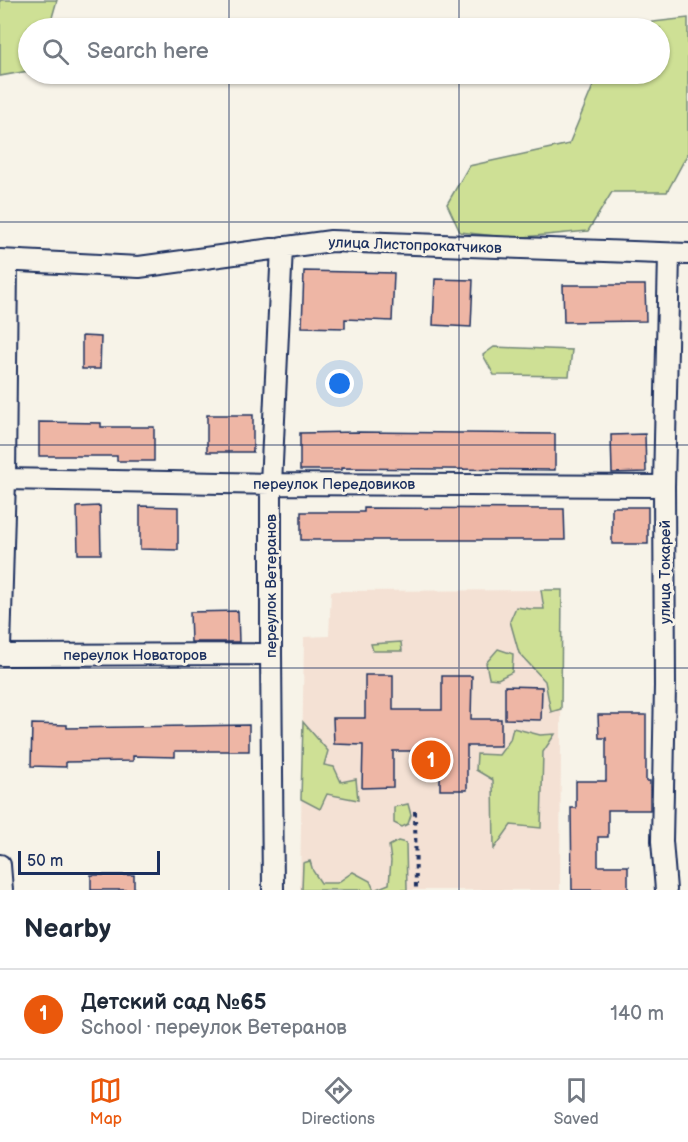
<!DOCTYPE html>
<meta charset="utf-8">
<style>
body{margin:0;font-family:"Balsamiq Sans",sans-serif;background:#f6f6f7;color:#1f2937}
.scale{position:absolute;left:18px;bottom:15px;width:142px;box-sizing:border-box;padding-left:6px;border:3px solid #1b2f5e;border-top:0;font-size:16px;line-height:21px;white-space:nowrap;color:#1b2f5e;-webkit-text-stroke:4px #f7f3e8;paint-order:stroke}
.you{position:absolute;left:340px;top:384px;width:21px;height:21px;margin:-15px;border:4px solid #fff;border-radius:50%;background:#1a73e8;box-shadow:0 0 0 9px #1a73e833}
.badge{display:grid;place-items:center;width:39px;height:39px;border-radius:50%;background:#ea580c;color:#fff;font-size:20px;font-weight:700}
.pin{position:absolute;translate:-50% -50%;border:3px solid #fff;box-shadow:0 2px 6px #0006}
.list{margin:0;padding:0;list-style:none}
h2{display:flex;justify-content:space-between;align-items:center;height:78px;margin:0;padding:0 24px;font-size:26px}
h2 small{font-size:20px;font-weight:400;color:#747a83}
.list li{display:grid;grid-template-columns:39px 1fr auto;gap:18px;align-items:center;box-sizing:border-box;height:90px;padding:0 24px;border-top:2px solid #e0e1e3}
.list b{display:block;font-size:22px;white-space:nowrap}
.list p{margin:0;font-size:20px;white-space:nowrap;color:#747a83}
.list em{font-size:20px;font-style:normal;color:#747a83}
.icon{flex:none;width:33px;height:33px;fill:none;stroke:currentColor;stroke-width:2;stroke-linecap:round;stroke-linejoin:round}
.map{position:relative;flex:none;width:688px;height:890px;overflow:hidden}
.search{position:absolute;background:#fff;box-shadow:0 2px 4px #0004;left:18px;right:18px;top:18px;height:66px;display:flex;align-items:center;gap:15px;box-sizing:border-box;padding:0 21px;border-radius:33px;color:#747a83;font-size:22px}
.sheet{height:168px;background:#fff}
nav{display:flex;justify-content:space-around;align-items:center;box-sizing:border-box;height:84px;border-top:2px solid #e0e1e3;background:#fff;font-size:16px;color:#747a83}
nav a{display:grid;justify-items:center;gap:3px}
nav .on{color:#ea580c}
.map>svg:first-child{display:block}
.built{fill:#f4e1d4}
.green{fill:#cee095;stroke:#74887a;stroke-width:1.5}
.building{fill:#eeb6a5;stroke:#1b2f5e;stroke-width:1.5}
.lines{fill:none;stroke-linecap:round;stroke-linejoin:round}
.minor-casing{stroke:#1b2f5e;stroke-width:24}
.path{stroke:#1b2f5e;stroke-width:4;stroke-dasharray:4.5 4.5;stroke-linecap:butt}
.minor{stroke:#f7f3e8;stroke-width:20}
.grid{fill:none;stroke:#1b2f5e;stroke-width:1.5;stroke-opacity:0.55}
.labels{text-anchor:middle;stroke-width:6;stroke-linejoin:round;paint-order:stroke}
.street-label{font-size:15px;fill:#1b2f5e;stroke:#f7f3e8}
</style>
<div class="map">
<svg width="688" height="890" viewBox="0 0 688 890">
<rect width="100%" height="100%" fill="#f7f3e8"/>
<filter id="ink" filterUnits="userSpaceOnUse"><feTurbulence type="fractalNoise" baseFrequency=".0167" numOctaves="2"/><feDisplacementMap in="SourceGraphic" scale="12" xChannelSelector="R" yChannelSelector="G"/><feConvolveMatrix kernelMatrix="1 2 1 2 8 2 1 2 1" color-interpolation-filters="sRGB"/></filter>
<g filter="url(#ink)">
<path class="built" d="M562,590L560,890H300L304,637L329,636L331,591Z"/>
<path class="green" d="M0,0H57L49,28H28V71L0,76Z
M688,18V153L667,192H612L588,231L513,238L460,232L447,204L469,166L569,144L598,74H660V28H617L618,26Z
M494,347L572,350L569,376L494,375L483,355Z
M541,590H562L561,709L551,712L545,681L519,653L510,621L516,607L531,609H544Z
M401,642L402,651H373L371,644Z
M498,649L513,654L512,672L498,679L489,678L486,663Z
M303,722L328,751L324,765L334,767L341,782L356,779L358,800L327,794L320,809L301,799Z
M513,728L540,735L555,734L543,752L541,828L511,825L494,849L493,780L476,770L477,754L499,755L510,740Z
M408,804L411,815L408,824L402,827L394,823V807Z
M398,841L406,843L407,890H302L303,863L310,861L313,871L321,883H337L353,872L370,881L374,890L389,884L391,861L389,846Z"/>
<path class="building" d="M304,271L394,273L392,321L345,319V328L302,327Z
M435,279L473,280L471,327L433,325Z
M563,285H645L646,321L564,322Z
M82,336L101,337L100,369H82Z
M207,415H253V452H207Z
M39,422L101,423V427H154V461H117V456H39Z
M357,432L555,434V470L341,468V470H300V433Z
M645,434L646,472L612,473L611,435Z
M100,506L101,554H78L77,507Z
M140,506L178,507V550L140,549Z
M612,507H648V544H612Z
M364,508L564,509L565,540H301V512H364Z
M238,611L239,642H191L190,612Z
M365,675H393V710H442V676H472L471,719H501V746H467V790H440V751H393V787L362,788L363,745L334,744L333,718H365Z
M505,686L542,687L541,720L505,719Z
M598,715H646V781H650V810H608V837H598V866H628V890H572L571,808H576V781H606V738H599Z
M32,724L67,725V728L249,725V751H175V757L133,756V761L66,762V767L31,766Z
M91,875H134V890H91Z"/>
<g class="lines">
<defs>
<path id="minor" d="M0,260L139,267L331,241L688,254
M5,479L271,484L664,486
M0,648L5,479L7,261
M0,655L271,654
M0,865L2,890
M273,890L271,654V484L282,247
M666,890L662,841L665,686L664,486L669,254"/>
</defs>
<use href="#minor" class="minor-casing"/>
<path class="path" d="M415,811L416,890"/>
<use href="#minor" class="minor"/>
</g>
</g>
<path class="grid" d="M229,0V28M459,0V28M229,74V890M459,74V890M0,222H688M0,445H688M0,668H688"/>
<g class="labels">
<g class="street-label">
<text transform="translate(415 245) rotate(2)" y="5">улица Листопрокатчиков</text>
<text x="334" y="489">переулок Передовиков</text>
<text transform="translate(665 572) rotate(-90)" y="5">улица Токарей</text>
<text transform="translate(271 586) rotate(-90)" y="5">переулок Ветеранов</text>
<text x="135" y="660">переулок Новаторов</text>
</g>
</g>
</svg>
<div class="scale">50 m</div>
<div class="you"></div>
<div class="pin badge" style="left:431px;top:760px">1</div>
<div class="search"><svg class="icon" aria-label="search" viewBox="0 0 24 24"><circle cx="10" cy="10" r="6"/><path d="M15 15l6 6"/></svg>Search here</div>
</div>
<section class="sheet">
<h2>Nearby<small></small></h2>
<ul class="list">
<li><span class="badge">1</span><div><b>Детский сад №65</b><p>School · переулок Ветеранов</p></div><em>140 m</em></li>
</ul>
</section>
<nav>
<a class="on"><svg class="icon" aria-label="map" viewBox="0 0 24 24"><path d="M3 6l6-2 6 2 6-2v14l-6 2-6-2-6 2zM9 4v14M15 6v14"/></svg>Map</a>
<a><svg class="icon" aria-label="directions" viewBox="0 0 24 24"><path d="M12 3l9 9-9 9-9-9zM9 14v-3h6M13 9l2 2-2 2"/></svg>Directions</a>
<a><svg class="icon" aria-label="saved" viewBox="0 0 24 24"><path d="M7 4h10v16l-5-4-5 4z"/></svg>Saved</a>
</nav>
